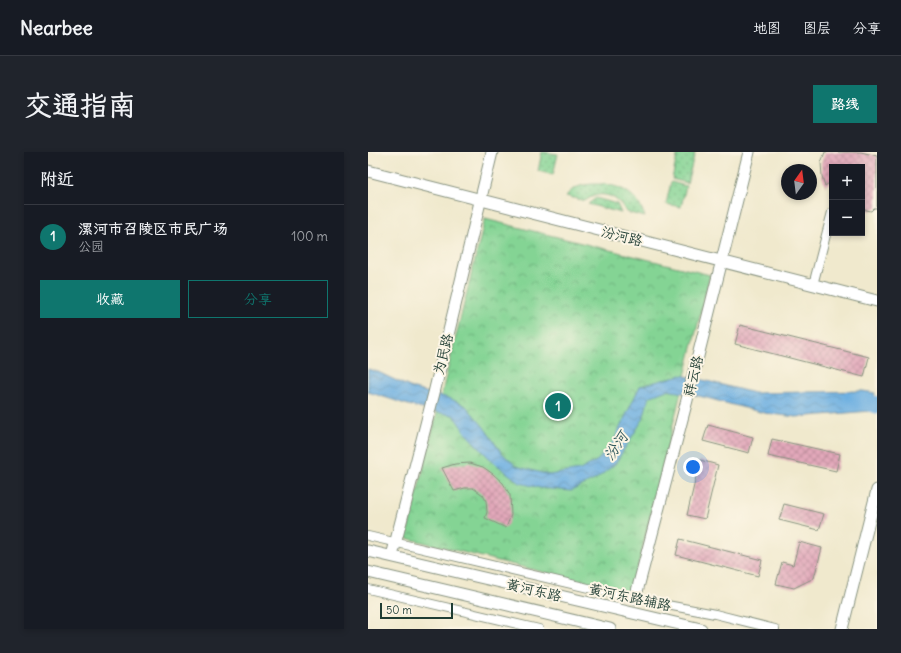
<!DOCTYPE html>
<html lang="zh">
<meta charset="utf-8">
<style>
body{margin:0;font-family:Delius,"LXGW WenKai TC",sans-serif;background:#20242c;color:#f1f3f6}
.controls{position:absolute;right:12px;top:12px;display:grid;overflow:hidden;border-radius:0px;box-shadow:0 2px 6px #0003}
.controls button{width:36px;height:36px;display:grid;place-items:center;padding:0;border:0;border-bottom:1px solid #363941;background:#171b24;color:#f1f3f6;font:20px sans-serif}
.compass{position:absolute;left:413px;top:12px;width:36px;height:36px;border-radius:50%;background:#171b24;box-shadow:0 2px 6px #0003;rotate:14deg}
.scale{position:absolute;left:12px;bottom:10px;width:73px;box-sizing:border-box;padding-left:4px;border:2px solid #1f3d34;border-top:0;font-size:11px;line-height:14px;white-space:nowrap;color:#1f3d34;-webkit-text-stroke:3px #fcf5e5;paint-order:stroke}
.you{position:absolute;left:325px;top:315px;width:14px;height:14px;margin:-10px;border:3px solid #fff;border-radius:50%;background:#1a73e8;box-shadow:0 0 0 6px #1a73e833}
.badge{display:grid;place-items:center;width:26px;height:26px;border-radius:50%;background:#0f766e;color:#fff;font-size:13px;font-weight:700}
.pin{position:absolute;translate:-50% -50%;border:2px solid #fff;box-shadow:0 1px 4px #0006}
.list{margin:0;padding:0;list-style:none}
h2{display:flex;justify-content:space-between;align-items:center;height:52px;margin:0;padding:0 16px;font-size:17px}
h2 small{font-size:13px;font-weight:400;color:#9ea1a6}
.list li{display:grid;grid-template-columns:26px 1fr auto;gap:12px;align-items:center;box-sizing:border-box;height:64px;padding:0 16px;border-top:1px solid #363941}
.list b{display:block;font-size:15px;white-space:nowrap}
.list p{margin:0;font-size:13px;white-space:nowrap;color:#9ea1a6}
.list em{font-size:13px;font-style:normal;color:#9ea1a6}
.actions{display:flex;gap:8px;padding:12px 16px}
.actions a{flex:1;padding:9px 0;border:1px solid #0f766e;border-radius:0px;text-align:center;font-size:14px;color:#0f766e}
.actions .main{background:#0f766e;color:#fff}
.map{position:relative;flex:none;width:509px;height:477px;overflow:hidden;border-radius:0px}
header{display:flex;align-items:center;gap:24px;box-sizing:border-box;height:56px;padding:0 20px;background:#171b24;border-bottom:1px solid #363941}
header strong{font-size:19px}
nav{display:flex;gap:22px;margin-inline-start:auto;font-size:14px}
.intro{display:flex;align-items:center;justify-content:space-between;box-sizing:border-box;height:96px;padding:0 24px}
h1{margin:0;font-size:28px}
.button{padding:10px 18px;border-radius:0px;background:#0f766e;color:#fff;font-size:14px;font-weight:700}
main{display:flex;gap:24px;padding:0 24px}
aside{flex:1;background:#171b24;border-radius:0px;box-shadow:0 2px 6px #0003}
.map>svg:first-child{display:block}
.grass{fill:url(#grass-dots);stroke:#528864}
.park{fill:url(#park-crowns);stroke:#528864}
.water{fill:url(#water-waves);stroke:#46768a}
.lines{fill:none;stroke-linecap:round;stroke-linejoin:round}
.river{stroke:#6cafe1;stroke-width:17}
.building{fill:url(#building-cross-hatch)}
.street-casing{stroke:#889380;stroke-width:10}
.secondary-casing{stroke:#889380;stroke-width:13}
.street{stroke:#fff;stroke-width:8}
.secondary{stroke:#fff;stroke-width:11}
.labels{text-anchor:middle;stroke-width:4;stroke-linejoin:round;paint-order:stroke}
.street-label{font-size:14px;fill:#1f3d34;stroke:#fcf5e5}
.water-label{font-size:15px;font-style:italic;fill:#325a5f;stroke:#fcf5e5}
</style>
<header>
<strong>Nearbee</strong>
<nav><a>地图</a><a>图层</a><a>分享</a></nav>
</header>
<div class="intro"><h1>交通指南</h1><a class="button">路线</a></div>
<main>
<aside>
<h2>附近<small></small></h2>
<ul class="list">
<li><span class="badge">1</span><div><b>漯河市召陵区市民广场</b><p>公园</p></div><em>100 m</em></li>
</ul>
<div class="actions"><a class="main">收藏</a><a>分享</a></div>
</aside>
<div class="map">
<svg width="509" height="477" viewBox="0 0 509 477">
<defs>
<pattern id="grass-dots" width="8" height="8" patternUnits="userSpaceOnUse"><rect width="8" height="8" fill="#84d494"/><path d="M2 2h.1M6 6h.1" fill="none" stroke="#6bad7a" stroke-width="1.8" stroke-linecap="round"/></pattern>
<pattern id="park-crowns" width="20" height="18" patternUnits="userSpaceOnUse"><rect width="20" height="18" fill="#84d494"/><path d="M2 6a3 3 0 1 1 6 0M12 15a3 3 0 1 1 6 0" fill="none" stroke="#6bad7a"/></pattern>
<pattern id="water-waves" width="16" height="10" patternUnits="userSpaceOnUse"><rect width="16" height="10" fill="#6cafe1"/><path d="M0 5q4-4 8 0t8 0" fill="none" stroke="#5890b7"/></pattern>
<pattern id="building-cross-hatch" width="8" height="8" patternUnits="userSpaceOnUse"><rect width="8" height="8" fill="#e2a8ba"/><path d="M0 0l8 8M0 8l8-8" fill="none" stroke="#b78a98"/></pattern>
</defs>
<rect width="100%" height="100%" fill="#fcf5e5"/>
<filter id="ink" filterUnits="userSpaceOnUse"><feTurbulence type="fractalNoise" baseFrequency=".025" numOctaves="2"/><feDisplacementMap in="SourceGraphic" scale="8" xChannelSelector="R" yChannelSelector="G"/><feConvolveMatrix kernelMatrix="1 2 1 2 8 2 1 2 1" color-interpolation-filters="sRGB"/></filter>
<filter id="wash" filterUnits="userSpaceOnUse"><feTurbulence type="fractalNoise" baseFrequency=".012" numOctaves="4" result="noise"/><feDisplacementMap in="SourceGraphic" scale="16" xChannelSelector="R" yChannelSelector="G"/><feGaussianBlur stdDeviation="0.9" result="paint"/><feColorMatrix in="noise" values="0 0 0 0 0 0 0 0 0 0 0 0 0 0 0 0 0 1.4 0 .05"/><feComposite in="paint" operator="in"/></filter>
<g filter="url(#wash)">
<rect width="100%" height="100%" fill="#f0e9cd"/>
<path class="grass" d="M174,0L190,2L185,23L170,19Z
M310,0H327L319,31L304,27Z
M303,30L318,34L313,55L298,52Z
M224,32C249,31 269,39 277,65L258,60C250,43 232,37 217,49L198,44C205,35 213,33 224,32Z
M228,46L249,52L253,61L220,52Z"/>
<path class="park" d="M117,67L342,123L263,442L38,386Z"/>
<path class="water" d="M0,217L10,220L46,237L81,246L98,254L115,274L134,301L148,314L181,323L212,318L230,308L245,290L272,234L313,223L335,228L386,241L495,239L507,241L503,259L428,265L396,261L331,244L299,238L281,245L275,267L247,312L228,327L203,339L172,336L152,331L124,309L99,283L85,263C53,259 30,249 0,240Z"/>
<g class="lines">
<path class="river" d="M482,250L494,249L509,253"/>
</g>
<g id="blocks">
<path class="building" d="M457,0H493L509,4V56H506L503,59L494,57V15H464V29L457,34L454,24L453,11Z
M372,173L501,205L496,225L367,192Z
M340,273L385,285L381,301L335,289Z
M404,287L472,302L468,319L400,304Z
M332,308L350,313L337,367L319,363Z
M102,311L115,315L125,322L135,331L142,343L143,363L138,376L117,366L119,360L118,349L115,343L105,336H97L86,339L74,316L87,312Z
M416,352L456,362L451,378L411,368Z
M312,387L394,408L390,424L308,403Z
M431,390L454,396L446,426L426,436L408,432L414,410L425,413Z"/>
</g>
</g>
<g filter="url(#ink)">
<use href="#blocks" fill-opacity="0" stroke="#889380" stroke-width="1"/>
<g class="lines">
<defs>
<path id="street" d="M445,133L464,60
M0,384L267,447L347,462L407,477
M0,437L171,477"/>
<path id="secondary" d="M0,19L509,149
M0,399L333,477
M24,404L66,241L124,0
M0,420L242,477
M267,447L319,248L381,0
M474,477L509,338"/>
</defs>
<use href="#street" class="street-casing"/>
<use href="#secondary" class="secondary-casing"/>
<use href="#street" class="street"/>
<use href="#secondary" class="secondary"/>
</g>
</g>
<g class="labels">
<g class="street-label">
<text transform="translate(254 84) rotate(14)" y="5">汾河路</text>
<text transform="translate(75 202) rotate(-76)" y="5">为民路</text>
<text transform="translate(325 224) rotate(-76)" y="5">祥云路</text>
<text transform="translate(166 438) rotate(13)" y="5">黄河东路</text>
<text transform="translate(262 445) rotate(12)" y="5">黄河东路辅路</text>
</g>
<g class="water-label">
<text transform="translate(248 294) rotate(-56)" y="5">汾河</text>
</g>
</g>
</svg>
<div class="controls">
<button>+</button>
<button>−</button>
</div>
<svg class="compass" viewBox="-18 -18 36 36"><path d="M0-13l5 13h-10z" fill="#e53935"/><path d="M0 13l5-13h-10z" fill="#9ea1a6"/></svg>
<div class="scale">50 m</div>
<div class="you"></div>
<div class="pin badge" style="left:190px;top:254px">1</div>
</div>
</main>
